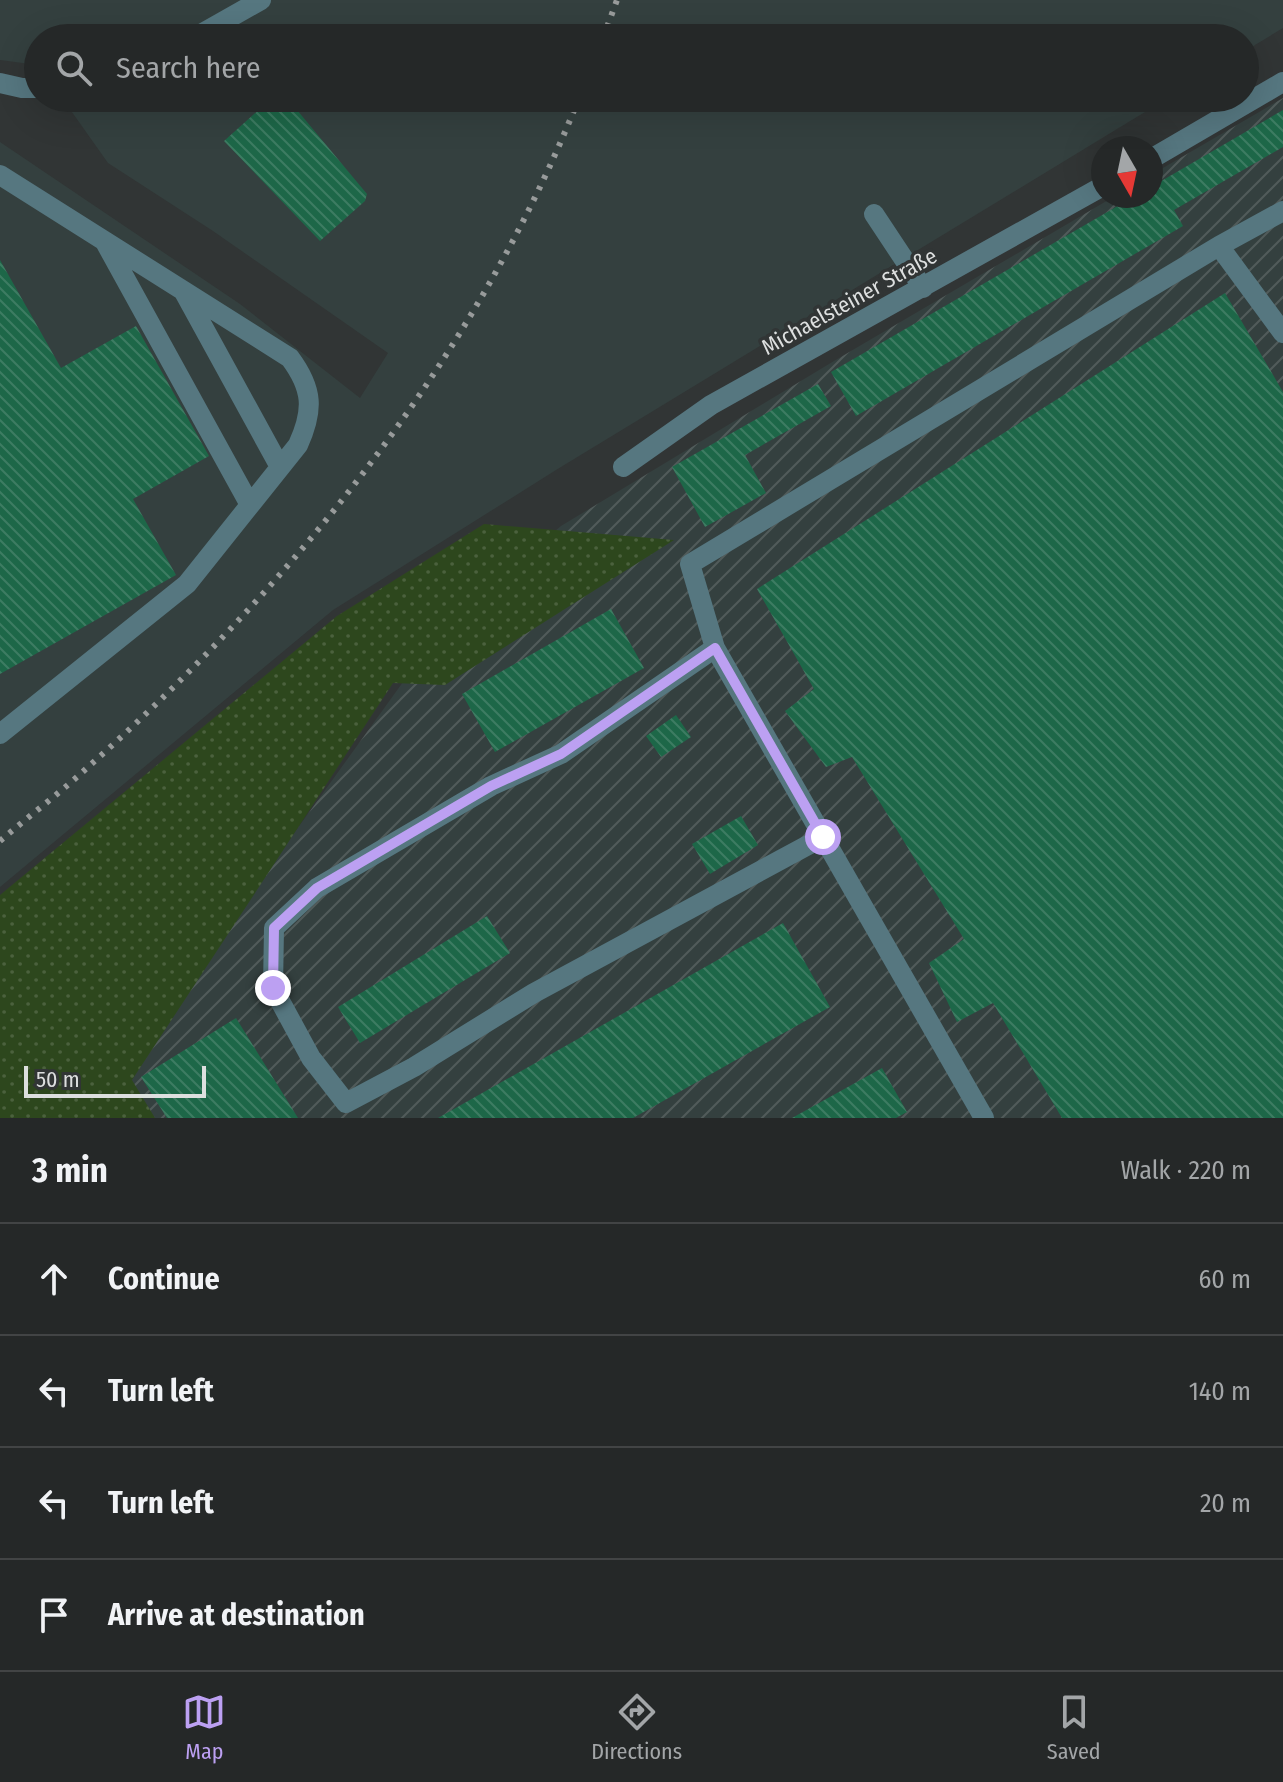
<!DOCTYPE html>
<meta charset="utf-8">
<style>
body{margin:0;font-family:"Fira Sans Condensed",sans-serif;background:#313434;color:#f1f3f6}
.compass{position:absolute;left:1091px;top:136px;width:72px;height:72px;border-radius:50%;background:#252828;box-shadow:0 8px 32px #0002;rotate:171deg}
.scale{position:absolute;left:24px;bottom:20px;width:182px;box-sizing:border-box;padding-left:8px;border:4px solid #dddfdf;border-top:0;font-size:22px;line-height:28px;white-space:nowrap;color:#dddfdf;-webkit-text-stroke:6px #313535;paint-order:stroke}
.stop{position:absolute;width:24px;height:24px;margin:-18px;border:6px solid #bca0f2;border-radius:50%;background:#fff}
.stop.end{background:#bca0f2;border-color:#fff;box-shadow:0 2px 8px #0008}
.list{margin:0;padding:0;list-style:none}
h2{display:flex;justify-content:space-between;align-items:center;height:104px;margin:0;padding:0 32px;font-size:34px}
h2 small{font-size:26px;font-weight:400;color:#a3a6a8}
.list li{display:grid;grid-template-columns:52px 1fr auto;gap:24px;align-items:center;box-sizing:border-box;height:112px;padding:0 32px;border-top:2px solid #424445}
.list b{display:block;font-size:30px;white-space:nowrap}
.list em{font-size:26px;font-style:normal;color:#a3a6a8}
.icon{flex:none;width:44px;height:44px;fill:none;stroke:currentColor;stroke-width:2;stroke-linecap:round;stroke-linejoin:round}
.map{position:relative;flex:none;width:1283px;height:1118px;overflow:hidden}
.search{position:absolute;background:#252828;box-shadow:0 8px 32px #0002;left:24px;right:24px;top:24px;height:88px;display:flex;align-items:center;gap:20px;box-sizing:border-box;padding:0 28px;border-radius:44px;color:#a3a6a8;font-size:30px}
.sheet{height:552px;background:#252828}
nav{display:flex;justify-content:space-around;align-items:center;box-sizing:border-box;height:112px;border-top:2px solid #424445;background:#252828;font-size:22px;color:#a3a6a8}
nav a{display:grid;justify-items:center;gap:4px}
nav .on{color:#bca0f2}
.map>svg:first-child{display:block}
.built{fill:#34403f}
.industrial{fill:url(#industrial-furrows)}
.grass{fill:url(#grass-dots)}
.building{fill:url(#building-back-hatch)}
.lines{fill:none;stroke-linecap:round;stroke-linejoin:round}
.minor{stroke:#567780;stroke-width:20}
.rail{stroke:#989b9b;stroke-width:6;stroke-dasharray:4 8;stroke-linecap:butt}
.route{stroke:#bca0f2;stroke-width:10}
.labels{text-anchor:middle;stroke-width:7;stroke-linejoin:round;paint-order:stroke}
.street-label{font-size:22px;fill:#dddfdf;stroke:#313535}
</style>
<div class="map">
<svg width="1283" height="1118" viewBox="0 0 1283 1118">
<defs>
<pattern id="industrial-furrows" width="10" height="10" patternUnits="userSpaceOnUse" patternTransform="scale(2)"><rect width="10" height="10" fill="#34403f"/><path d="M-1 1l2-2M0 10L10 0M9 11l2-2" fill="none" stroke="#515b5a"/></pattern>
<pattern id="grass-dots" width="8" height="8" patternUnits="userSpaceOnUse" patternTransform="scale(2)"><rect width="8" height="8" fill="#2d471d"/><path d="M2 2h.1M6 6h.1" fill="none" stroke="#4b613d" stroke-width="1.8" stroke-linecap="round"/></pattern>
<pattern id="building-back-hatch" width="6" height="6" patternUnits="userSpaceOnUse" patternTransform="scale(2)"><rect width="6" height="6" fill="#1d6748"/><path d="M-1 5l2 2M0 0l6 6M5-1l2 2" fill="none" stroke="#3d7c62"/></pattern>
</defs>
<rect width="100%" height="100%" fill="#313535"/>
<path class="built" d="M0,0H1283V28L1245,51V38H38V65L0,60Z
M62,98H1168L556,470L333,610L0,887V142L240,304L360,398L388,353L213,231L108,163Z"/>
<path class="industrial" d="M1283,98V1118H132L116,1080L442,628L561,526L834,361L1115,196H1151V175Z"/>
<path class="grass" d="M484,524L674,540L445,685L393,683L132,1080L155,1118H0V895L337,616Z"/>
<path class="building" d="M272,98H287L367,194L365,201L320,241L224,141Z
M1283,110V147L1174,210L1183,226L856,416L831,372L1135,196H1151V187Z
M0,260L61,368L136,326L209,456L133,499L176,575L0,674Z
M1225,293L1283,392V1118H1062L993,1003L957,1022L929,963L964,939L852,757L826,767L785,711L814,689L757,589Z
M818,384L831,406L745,455L766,493L705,527L672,467Z
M611,609L644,668L495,752L462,694Z
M676,715L691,737L661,757L646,736Z
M741,816L758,845L710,874L692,844Z
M487,916L510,953L360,1043L338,1007Z
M783,923L830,1007L633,1118H438Z
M236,1018L298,1118H167L141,1077Z
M882,1068L907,1112L896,1118H792Z"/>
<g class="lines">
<path class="minor" d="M194,38L261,0
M0,83L22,88H38
M1151,159L1283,82
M0,175L290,358C313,389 314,410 298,445L187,584L0,734
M874,214L923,288
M105,242L250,505
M1219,246L1283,333
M184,292L280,467
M623,467L711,405L1103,186
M715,648L561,754L491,786L317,888L274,928L273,988L311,1058L346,1103L414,1067L534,993L823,837
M984,1118L715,648L690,564L1219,246L1283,211"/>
<path class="rail" d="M603,38L617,0
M0,841C29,816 60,793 88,767C295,583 476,357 579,98"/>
</g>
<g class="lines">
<path class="route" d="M273,988L274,928L317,888L491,786L561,754L715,648L823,837"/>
</g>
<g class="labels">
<g class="street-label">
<text transform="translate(849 301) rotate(-29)" y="8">Michaelsteiner Straße</text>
</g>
</g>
</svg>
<svg class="compass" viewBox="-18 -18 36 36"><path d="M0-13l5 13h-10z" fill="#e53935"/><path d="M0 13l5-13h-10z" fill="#a3a6a8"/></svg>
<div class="scale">50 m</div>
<div class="stop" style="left:823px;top:837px"></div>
<div class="stop end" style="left:273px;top:988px"></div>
<div class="search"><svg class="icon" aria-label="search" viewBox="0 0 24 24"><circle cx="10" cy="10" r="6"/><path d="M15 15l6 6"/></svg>Search here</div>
</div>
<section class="sheet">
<h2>3 min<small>Walk · 220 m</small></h2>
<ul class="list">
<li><svg class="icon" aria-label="ahead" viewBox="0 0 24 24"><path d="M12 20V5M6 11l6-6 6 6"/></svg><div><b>Continue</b></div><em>60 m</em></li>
<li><svg class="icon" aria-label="left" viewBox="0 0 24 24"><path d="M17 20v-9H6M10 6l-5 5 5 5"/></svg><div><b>Turn left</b></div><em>140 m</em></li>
<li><svg class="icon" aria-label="left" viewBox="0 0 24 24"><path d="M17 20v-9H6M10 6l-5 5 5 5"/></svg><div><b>Turn left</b></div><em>20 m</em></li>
<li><svg class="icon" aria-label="arrive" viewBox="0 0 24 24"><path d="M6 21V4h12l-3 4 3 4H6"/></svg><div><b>Arrive at destination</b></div></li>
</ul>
</section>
<nav>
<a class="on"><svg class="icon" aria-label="map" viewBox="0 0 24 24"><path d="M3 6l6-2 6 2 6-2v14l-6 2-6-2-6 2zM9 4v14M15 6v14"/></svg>Map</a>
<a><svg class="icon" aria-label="directions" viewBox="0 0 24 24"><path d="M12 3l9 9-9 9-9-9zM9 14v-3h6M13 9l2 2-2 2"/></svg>Directions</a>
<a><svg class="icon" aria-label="saved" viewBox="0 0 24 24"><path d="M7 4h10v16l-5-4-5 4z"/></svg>Saved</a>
</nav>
